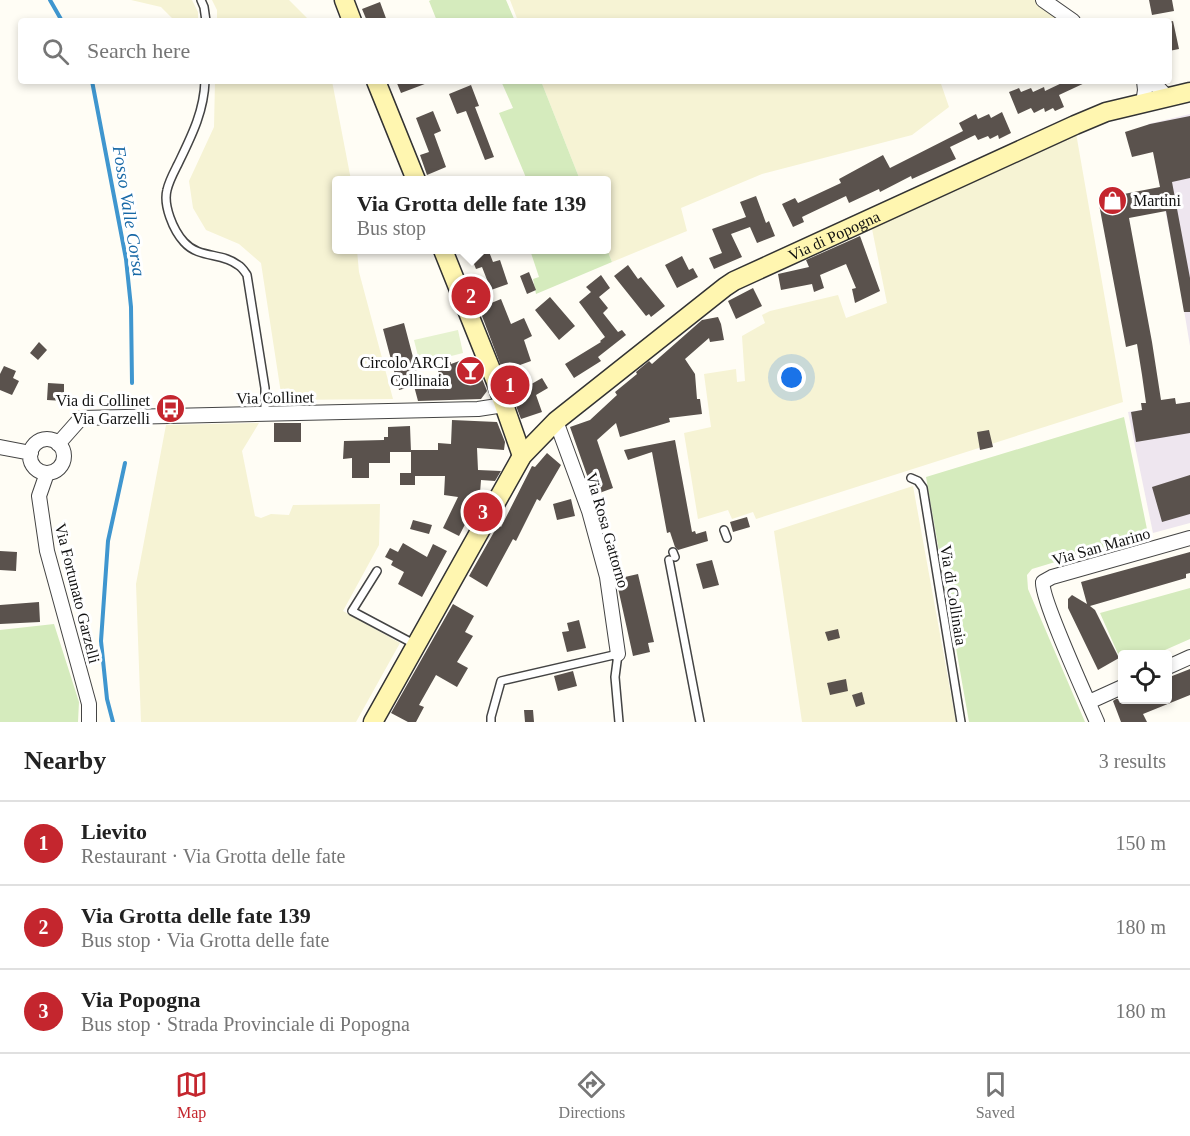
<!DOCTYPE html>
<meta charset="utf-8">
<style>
body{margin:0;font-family:Georgia,serif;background:#f6f6f6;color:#222}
.controls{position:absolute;right:18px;bottom:18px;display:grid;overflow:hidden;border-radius:6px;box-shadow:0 3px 9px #0003}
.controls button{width:54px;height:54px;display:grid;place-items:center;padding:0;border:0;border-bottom:2px solid #e0e0e0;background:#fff;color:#222;font:30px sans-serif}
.you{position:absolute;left:792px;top:378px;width:21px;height:21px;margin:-15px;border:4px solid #fff;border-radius:50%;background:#1a73e8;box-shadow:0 0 0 9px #1a73e833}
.badge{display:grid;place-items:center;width:39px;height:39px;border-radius:50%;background:#c4262e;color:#fff;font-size:20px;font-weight:700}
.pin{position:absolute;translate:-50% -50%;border:3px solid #fff;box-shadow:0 2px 6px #0006}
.popup{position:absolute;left:332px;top:176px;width:279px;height:78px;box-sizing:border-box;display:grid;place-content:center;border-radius:6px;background:#fff;filter:drop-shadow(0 2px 4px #0005);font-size:20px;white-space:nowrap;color:#767676}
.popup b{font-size:22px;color:#222}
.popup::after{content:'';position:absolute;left:50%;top:100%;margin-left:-12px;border:12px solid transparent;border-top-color:#fff}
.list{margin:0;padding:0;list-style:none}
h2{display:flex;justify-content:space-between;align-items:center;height:78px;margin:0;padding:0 24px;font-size:26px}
h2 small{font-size:20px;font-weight:400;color:#767676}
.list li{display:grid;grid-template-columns:39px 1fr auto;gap:18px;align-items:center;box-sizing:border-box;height:84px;padding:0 24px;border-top:2px solid #e0e0e0}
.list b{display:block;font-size:22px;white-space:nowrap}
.list p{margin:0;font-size:20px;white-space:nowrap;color:#767676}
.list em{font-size:20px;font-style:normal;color:#767676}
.icon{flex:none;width:33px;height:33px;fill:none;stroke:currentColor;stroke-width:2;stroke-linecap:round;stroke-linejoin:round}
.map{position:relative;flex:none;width:1190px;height:722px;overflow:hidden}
.search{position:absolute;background:#fff;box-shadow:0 3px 9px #0003;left:18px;right:18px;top:18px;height:66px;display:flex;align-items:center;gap:15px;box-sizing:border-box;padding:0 21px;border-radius:6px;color:#767676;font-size:22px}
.sheet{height:330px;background:#fff}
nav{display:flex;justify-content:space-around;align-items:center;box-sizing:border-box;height:84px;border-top:2px solid #e0e0e0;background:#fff;font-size:16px;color:#767676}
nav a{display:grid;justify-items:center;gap:3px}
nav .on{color:#c4262e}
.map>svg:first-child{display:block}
.industrial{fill:#eee6ef}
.farmland{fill:#f6f3d4}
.green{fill:#d5ebbd}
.pitch{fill:#e6f2cf}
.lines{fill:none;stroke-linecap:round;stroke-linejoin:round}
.stream{stroke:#3f96cf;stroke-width:4}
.building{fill:#5a524d}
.lane-casing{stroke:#444;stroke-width:10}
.street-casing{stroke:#444;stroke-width:16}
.secondary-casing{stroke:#333;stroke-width:21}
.lane{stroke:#fff;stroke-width:7}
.street{stroke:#fff;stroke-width:14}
.secondary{stroke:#fff6b0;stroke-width:18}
.labels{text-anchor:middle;stroke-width:6;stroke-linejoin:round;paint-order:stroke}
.poi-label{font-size:16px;fill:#111;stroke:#fff;text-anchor:end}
.street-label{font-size:16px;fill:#111;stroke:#fff}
.water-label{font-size:18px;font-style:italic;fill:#1768a6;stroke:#fff}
</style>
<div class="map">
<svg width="1190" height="722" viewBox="0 0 1190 722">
<rect width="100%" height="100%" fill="#fffdf5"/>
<path class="industrial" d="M1190,114V346L1179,280L1148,124Z
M1190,402V523L1153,533L1128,412Z"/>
<path class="farmland" d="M131,0H192L198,12V21H175L161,7Z
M212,0H289L310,21H217V10Z
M510,0H1035L1063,20L518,21Z
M215,81H332L351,180H336V250H357L359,272L393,399L282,400L261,263L239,244L206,230L193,208L189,181L214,127Z
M541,81H940L949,107L912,135L762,174L681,208L687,231L612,262L606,247V180H580Z
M1076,133L1123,402L756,519L753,512L732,519L728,510L698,519L684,433L711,427L704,374L736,369L737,382L745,381L742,336L765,323L762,315L770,311L838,295L846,318L887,303L871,224Z
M259,423L242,451L255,516L261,518L271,514L289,515L293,505L380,504L379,545L343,611L400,643L356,722H141L136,584L166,425Z
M913,486L956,722H802L774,531Z"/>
<path class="green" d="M431,0H506L515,21H437L429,1Z
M501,81H541L580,180H527L499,113L513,108Z
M606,247L612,262L536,294L533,279L539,277L530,250H606Z
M1124,417L1148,534L1032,569L1027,575L1028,589L1085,722H969L926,477Z
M1190,588V639L1156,654H1122V663L1100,613Z
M54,624L79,702L78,722H0V630Z"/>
<path class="pitch" d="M458,330L463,353L420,364L414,340Z"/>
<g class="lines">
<path class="stream" d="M50,0L62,21
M92,81L126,259L131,307L132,383
M113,722L107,699L101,641L108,541L125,463"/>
</g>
<path class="building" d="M1149,0H1172L1174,11L1152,15Z
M380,2L387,21H367L362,9Z
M1173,21L1179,49L1169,51V22Z
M396,81H429L430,82L401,93Z
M1066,81H1089L1059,95L1064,107L1055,111L1053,108L1045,112L1044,108L1034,113L1031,108L1018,114L1009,92L1019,88L1021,92L1031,88L1033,92L1044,87L1045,91Z
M471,85L479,106L475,107L494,157L485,160L466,111L457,114L449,94Z
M433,111L441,131L434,134L446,167L427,175L420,155L429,152L416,118Z
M1002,112L1011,133L999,139L998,135L990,139L988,136L978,140L975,135L950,147L956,159L912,179L911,176L880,192L879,189L849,203L846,196L802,217L804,222L793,227L782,204L795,198L798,203L841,183L839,179L883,155L890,168L963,131L959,123L976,114L978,119L989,114L991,118Z
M1190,116V178L1172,182L1190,278V312H1184L1166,211L1129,218L1152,342L1161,400L1175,398L1176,404L1190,402V433L1136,442L1131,412L1142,410L1141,403H1146L1142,375L1137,344L1126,347L1098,199L1160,187L1153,152L1132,157L1125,132L1150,124Z
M756,196L766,223L769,221L775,236L757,243L750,227L731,234L742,257L714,269L709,258L722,253L712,229L746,217L740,202Z
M860,236L880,291L855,303L852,289L856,288L846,264L820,275L824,288L814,292L812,284L781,290L778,274L809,267L806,260Z
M468,249H488L493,262L500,260L508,284L491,290L482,267L476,269Z
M682,256L689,270L693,268L698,277L677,288L665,265Z
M628,265L638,279L641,277L665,306L651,317L649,314L646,316L614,276Z
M529,272L536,290L527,294L520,276Z
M601,275L610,288L599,297L608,308L603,313L618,332L622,330L626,335L598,357L601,361L574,378L565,364L601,342L600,341L605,337L579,302L591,292L586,287Z
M753,288L762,306L736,319L728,301Z
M550,297L575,326L559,340L535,310Z
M501,299L511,324L524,318L532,336L524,340L531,361L520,365L528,386L542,378L548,388L536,395L542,412L521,419L479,308Z
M718,317L721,324L724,340L710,342L709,338L685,359L695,374L697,399H700L702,414L669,418L670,422L620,437L616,423L597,440L613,488L594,495L570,427L590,420L617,395L615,392L637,374L636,372L649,361L652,364L702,320Z
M404,323L419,380H440L437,365L451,362V364L473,356L487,391L481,399L418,401L414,386L399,390L383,329Z
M39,342L47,350L38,360L30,353Z
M4,366L16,371L13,378L19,381L12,395L0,390V374Z
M48,383L64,384V401L47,400Z
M452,420L497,422L505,442L504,450L477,448L478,470L501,471L495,481L481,480L479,506L475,505L459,536L443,528L458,497L444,495L445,476H415V485H400V473H411V450H438V443L451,444Z
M274,423H301V442H274Z
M410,426L411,452H390V463H369V478H352V458L343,459L344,441L384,440V437H388V427Z
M989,430L993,447L980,450L977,432Z
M675,440L692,532L695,531L696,534L706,531L708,541L678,550L675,547L670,532L667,533L652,452L628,460L624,450Z
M547,453L561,465L540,501L537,499L516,541L513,539L487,587L469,576L498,525L501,527L532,466L535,467Z
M1190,475V514L1162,522L1152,487Z
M571,499L575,516L557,520L553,504Z
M747,517L750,527L733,532L730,522Z
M413,520L432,525L429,534L410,529Z
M403,543L427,557L433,544L447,551L422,597L398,584L404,572L391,565L393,561L385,557L390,548L398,552Z
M0,551L17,552L16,571L0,570Z
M1190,552V573L1186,574V578L1090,606L1095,610L1119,658L1098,670L1068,608V599L1072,595L1087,604L1081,582Z
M712,560L719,585L703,589L696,564Z
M638,574L654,642L648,643L650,652L633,656L616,579Z
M39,602L40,622L0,624V605Z
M453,604L474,616L465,632L473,636L457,662L468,668L457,687L436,675L419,705L424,707L416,722H408L391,713Z
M579,620L586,648L567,652L562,632L569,631L567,623Z
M838,629L840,638L828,641L825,632Z
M1190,669V695L1143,714L1147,722H1121L1113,701L1116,699H1167V678Z
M573,671L577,686L558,691L554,676Z
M846,679L848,691L830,695L827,683Z
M862,692L865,704L856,707L852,695Z
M524,710H533L534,722H525Z"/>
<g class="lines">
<defs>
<path id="lane" d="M201,0L204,7L206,21
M205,81C204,112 191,137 178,164C174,172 169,181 167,190C163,205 173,230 184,242C199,259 222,252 238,265C242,267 245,272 247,275L265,388V414
M911,478L918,481L923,488L961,722
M724,530L727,538
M673,552L675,557
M669,560L700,722
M377,571L352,611L416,645
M491,722V717L501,681L618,654L615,677L619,722"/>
<path id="street" d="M1043,0L1073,21
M1152,81L1168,98
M1143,103L1145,90L1144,81
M556,421L589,511L607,577L618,654
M30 456a17 17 0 1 1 34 0a17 17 0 1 1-34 0Z
M58,444L81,418L478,409L504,405
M0,447L31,453
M47,473L39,496L47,551L89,704V722
M1168,667L1190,657
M1089,702L1122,687
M1097,722C1088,701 1040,596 1043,582L1052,577L1190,538"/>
<g id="secondary">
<path d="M344,0L352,21"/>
<path d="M376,81L416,180"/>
<path d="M443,250L496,382L522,456"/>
<path id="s1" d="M373,722L522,456L556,421L725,287L734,281L1075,125L1106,112L1190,92"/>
</g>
</defs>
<use href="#lane" class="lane-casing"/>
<use href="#street" class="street-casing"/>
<use href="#secondary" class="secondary-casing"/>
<use href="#lane" class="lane"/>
<use href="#street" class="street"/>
<use href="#secondary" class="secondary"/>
</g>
<defs>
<symbol id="shop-disc" viewBox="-11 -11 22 22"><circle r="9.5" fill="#c4262e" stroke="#fff"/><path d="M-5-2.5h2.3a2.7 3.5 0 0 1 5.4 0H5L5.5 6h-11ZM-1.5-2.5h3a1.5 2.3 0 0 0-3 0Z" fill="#fff"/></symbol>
<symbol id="bar-disc" viewBox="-11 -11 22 22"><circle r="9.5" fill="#c4262e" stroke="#fff"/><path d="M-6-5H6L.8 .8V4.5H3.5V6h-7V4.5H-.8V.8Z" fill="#fff"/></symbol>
<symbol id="bus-disc" viewBox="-11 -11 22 22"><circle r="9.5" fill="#c4262e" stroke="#fff"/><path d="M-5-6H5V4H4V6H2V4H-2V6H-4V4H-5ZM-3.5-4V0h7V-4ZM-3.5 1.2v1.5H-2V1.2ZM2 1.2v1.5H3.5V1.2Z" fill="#fff"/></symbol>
</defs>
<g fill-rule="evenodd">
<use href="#shop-disc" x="1096" y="184" width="33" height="33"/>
<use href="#bar-disc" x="454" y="354" width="33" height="33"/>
<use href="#bus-disc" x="154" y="392" width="33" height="33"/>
</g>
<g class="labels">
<g class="poi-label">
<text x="1133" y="206" text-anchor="start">Martini</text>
<text x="449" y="368">Circolo ARCI<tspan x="449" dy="18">Collinaia</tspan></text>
<text x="150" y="406">Via di Collinet<tspan x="150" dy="18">Via Garzelli</tspan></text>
</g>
<g class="street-label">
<text dy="6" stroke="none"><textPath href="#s1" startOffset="690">Via di Popogna</textPath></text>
<text transform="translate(275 397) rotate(-1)" y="6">Via Collinet</text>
<text transform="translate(608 530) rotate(74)" y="6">Via Rosa Gattorno</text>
<text transform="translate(1101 546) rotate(-16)" y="6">Via San Marino</text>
<text transform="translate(78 593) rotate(76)" y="6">Via Fortunato Garzelli</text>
<text transform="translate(954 595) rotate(81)" y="6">Via di Collinaia</text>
</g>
<g class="water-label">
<text transform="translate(129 211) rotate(81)" y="6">Fosso Valle Corsa</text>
</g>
</g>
</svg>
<div class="controls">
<button><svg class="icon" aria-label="locate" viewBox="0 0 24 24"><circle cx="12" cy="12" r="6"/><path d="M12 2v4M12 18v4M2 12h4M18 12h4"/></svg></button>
</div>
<div class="you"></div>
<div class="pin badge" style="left:510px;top:385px">1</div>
<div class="pin badge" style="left:471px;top:296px">2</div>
<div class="popup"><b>Via Grotta delle fate 139</b>Bus stop</div>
<div class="pin badge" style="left:483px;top:512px">3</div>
<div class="search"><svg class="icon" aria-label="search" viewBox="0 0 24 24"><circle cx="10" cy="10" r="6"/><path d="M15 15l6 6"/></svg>Search here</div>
</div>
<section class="sheet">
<h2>Nearby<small>3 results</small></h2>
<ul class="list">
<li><span class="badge">1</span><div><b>Lievito</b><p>Restaurant · Via Grotta delle fate</p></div><em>150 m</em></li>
<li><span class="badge">2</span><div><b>Via Grotta delle fate 139</b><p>Bus stop · Via Grotta delle fate</p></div><em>180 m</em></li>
<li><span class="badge">3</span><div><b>Via Popogna</b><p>Bus stop · Strada Provinciale di Popogna</p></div><em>180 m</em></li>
</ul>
</section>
<nav>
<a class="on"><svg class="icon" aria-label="map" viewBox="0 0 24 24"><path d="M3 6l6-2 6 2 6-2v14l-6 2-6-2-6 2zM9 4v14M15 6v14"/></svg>Map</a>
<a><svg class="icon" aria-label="directions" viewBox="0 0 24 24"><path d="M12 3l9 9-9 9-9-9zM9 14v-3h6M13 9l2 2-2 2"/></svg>Directions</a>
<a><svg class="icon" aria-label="saved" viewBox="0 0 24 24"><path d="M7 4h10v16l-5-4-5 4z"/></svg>Saved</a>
</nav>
